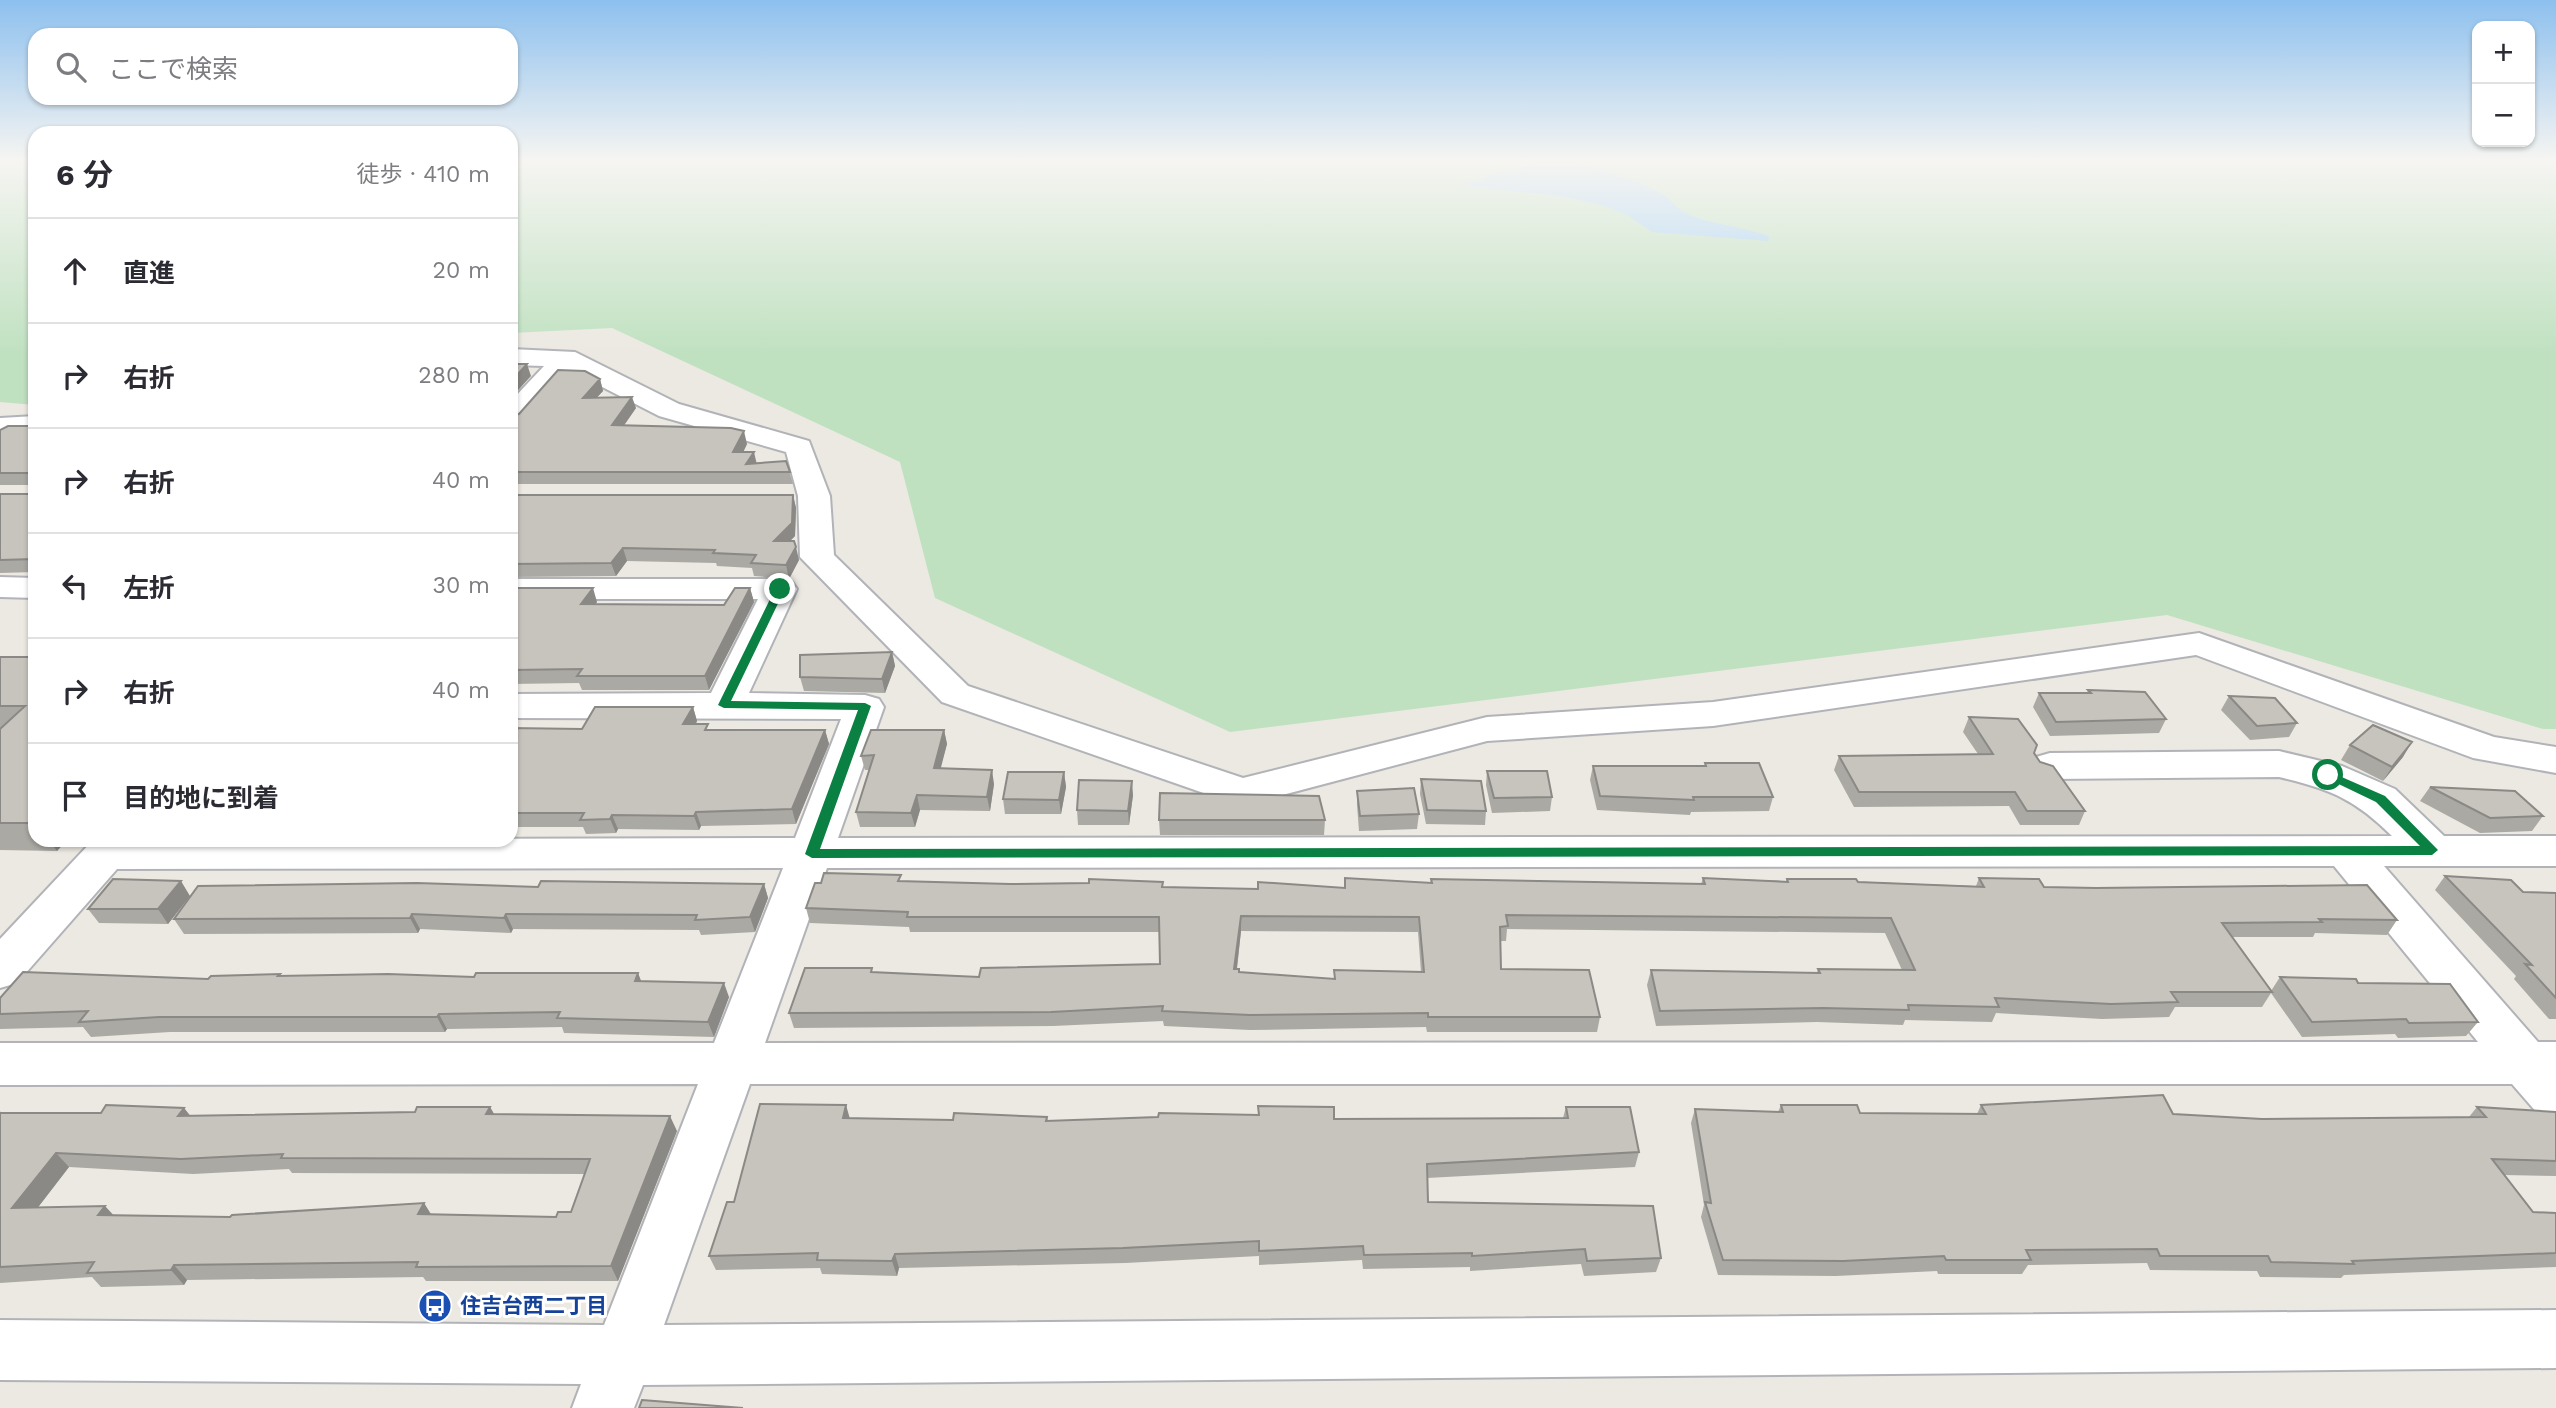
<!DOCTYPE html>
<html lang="ja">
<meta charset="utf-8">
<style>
body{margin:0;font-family:"Work Sans","Noto Sans JP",sans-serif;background:#f7f7f7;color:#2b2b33}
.controls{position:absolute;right:21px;top:21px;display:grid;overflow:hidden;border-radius:14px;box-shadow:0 2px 5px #0004}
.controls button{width:63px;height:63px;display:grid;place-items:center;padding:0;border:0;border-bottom:2px solid #e1e1e2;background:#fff;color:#2b2b33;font:35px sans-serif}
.stop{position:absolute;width:21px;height:21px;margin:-16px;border:5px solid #0b8043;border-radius:50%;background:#fff}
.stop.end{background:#0b8043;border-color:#fff;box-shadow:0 2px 7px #0008}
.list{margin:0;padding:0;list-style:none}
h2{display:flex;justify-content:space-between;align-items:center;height:91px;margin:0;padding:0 28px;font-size:30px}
h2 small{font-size:23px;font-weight:400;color:#7c7c81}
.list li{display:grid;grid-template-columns:46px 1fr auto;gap:21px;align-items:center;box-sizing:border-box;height:105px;padding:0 28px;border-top:2px solid #e1e1e2}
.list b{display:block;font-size:26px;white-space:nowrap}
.list em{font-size:23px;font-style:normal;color:#7c7c81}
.icon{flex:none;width:38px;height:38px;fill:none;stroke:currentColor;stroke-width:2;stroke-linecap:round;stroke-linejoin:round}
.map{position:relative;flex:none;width:2556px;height:1408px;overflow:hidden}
.search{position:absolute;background:#fff;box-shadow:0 2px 5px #0004;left:28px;top:28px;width:490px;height:77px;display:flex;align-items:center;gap:18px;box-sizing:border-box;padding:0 24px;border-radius:21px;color:#7c7c81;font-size:26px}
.panel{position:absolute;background:#fff;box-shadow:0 2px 5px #0004;left:28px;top:126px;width:490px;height:721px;border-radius:21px}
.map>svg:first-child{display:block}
.green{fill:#bfe1c0}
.water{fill:#a6d2f7}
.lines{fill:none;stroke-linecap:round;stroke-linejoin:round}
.minor-casing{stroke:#b2b3b8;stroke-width:4}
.minor{fill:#fff;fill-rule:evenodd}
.wall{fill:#aba9a3;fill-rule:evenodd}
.shaded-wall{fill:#8b8985}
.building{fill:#c7c4be;stroke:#8b8985;stroke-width:2;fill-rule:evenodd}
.route{fill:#0b8043}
.labels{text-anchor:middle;stroke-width:6;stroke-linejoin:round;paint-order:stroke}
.near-transit-label{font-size:21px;font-weight:bold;fill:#164399;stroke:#fff;text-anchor:start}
</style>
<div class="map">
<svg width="2556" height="1408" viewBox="0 0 2556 1408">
<rect width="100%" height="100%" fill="#ebe9e1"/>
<path class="green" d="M0,159H35V405L0,402Z
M511,159H2556V729H2543L2167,615L1230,732L935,598L900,462L612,328L511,333Z"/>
<path class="water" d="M1556,160C1597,166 1621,175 1659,192C1670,197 1675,208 1685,213C1711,225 1742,226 1769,236L1768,241L1652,232L1627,215L1602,205L1560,196L1464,186L1493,174Z"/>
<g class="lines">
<defs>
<path id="minor" d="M511,349L575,352L679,404L809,441L830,496L834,555L968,686L1243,778L1487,717L1713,702L2199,633L2494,737L2556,747V773L2473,758L2196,655L1713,726L1487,741L1241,806L942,702L800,557L798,496L786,452L659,416L569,370L521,424L511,427V401L544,366L511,365Z
M35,416V434L0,436V418Z
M0,577L35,578V598L0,597Z
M511,579H780L792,582L797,589L749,693L865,695L879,699L884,707L838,838L2392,836C2355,799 2330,789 2279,777L2050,779L2036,775L2030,766L2036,757L2050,753L2279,751L2342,766L2395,789L2444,836H2556V866H2384L2538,1042H2556V1121L2538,1114L2512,1084H750L664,1325L2556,1310V1368L643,1385L634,1408H572L581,1384L0,1380V1320L604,1325L698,1084L0,1085V1043H714L783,868L117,869L17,983L0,988V939L93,840L795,838L841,719L511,718V694L711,693L758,599H511ZM2334,866L2478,1042L765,1043L827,868Z"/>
</defs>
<use href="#minor" class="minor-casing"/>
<use href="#minor" class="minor"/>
</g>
<path class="wall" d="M600,379L603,391L597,397L636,408L624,425L747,444L743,452L757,463L786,461L793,484H511V416Z
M35,426V572L0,573V494H29V485H0V430Z
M511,495H793L796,508L795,536L790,541L799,560L789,579L754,576L752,568L717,566L716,563L627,561L616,576L511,577Z
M511,588L597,602L595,604L724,605L750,588L754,602L709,690H582L579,683L511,684Z
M892,652L895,666L885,693L804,691L800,677Z
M0,657H35V840H67L57,851L0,850Z
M2088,690L2166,719L2159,733L2050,736L2033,707L2039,693H2087Z
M2229,696L2297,723L2289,737L2250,740L2221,710Z
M693,707L697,721L696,724L710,730H825L829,744L796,824L701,826L699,830L618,829L616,833L586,834L583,827H511V728L582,729Z
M1969,717L2034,753L2040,762L2085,811L2079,825H2020L2009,806L1854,807L1834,770L1839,756L1978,754L1963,732Z
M944,730L947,744L940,768L994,784L990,811L920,810L915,827H860L856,812L869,770H865L861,756Z
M2350,745L2403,757L2383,781L2341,760Z
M1705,763L1773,797L1769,811L1691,812L1690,815L1597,810L1590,780L1593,766H1705Z
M1487,771L1552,797L1550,811L1492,813L1486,785Z
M1064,772L1066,787L1061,814H1005L1003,799Z
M1421,779L1486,811L1485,825L1426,824L1420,794Z
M2430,787L2543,816L2532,831L2480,833L2420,801Z
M1357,791L1419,814L1417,829L1359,831L1357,805Z
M1133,795L1129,825H1078L1077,810Z
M1159,820H1325L1324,835H1160Z
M2445,876L2523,892L2556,893V1019H2549L2514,979L2516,976L2435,890Z
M1345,878L1431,883V879L1701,884L1703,878L1786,881L1787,879L1976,886L1979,878L2044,887L2397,920L2387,935L2315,933L2313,937H2232L2271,991L2280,977L2358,983L2478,1022L2466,1036L2398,1038L2395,1034L2302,1037L2271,993L2262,1007H2175L2169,1017L2102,1019L1996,1013L1992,1022L1905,1020L1903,1025L1817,1022L1656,1026L1647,985L1651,970L1817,973L1818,969L1902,970L1885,933L1507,929L1506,941H1501V969L1600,1017L1597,1032H1427L1426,1027L1250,1030L1164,1026L1163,1021L1053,1026L794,1028L789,1013L874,972L979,977L1160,964L1159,932H910L909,927L810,923L806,908L902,881L1010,884L1163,882V887L1258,889L1344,887ZM1241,931L1418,932L1421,972L1334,970V979L1239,972L1237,969Z
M764,884L768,898L755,932L701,935L699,930L513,929L511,933L420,929L418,933L184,934L174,919L538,887Z
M190,896L168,924L99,923L88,909Z
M281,976L474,977L641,981L729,997L714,1037L564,1033L562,1027L447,1029L445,1032H170L91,1037L83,1027L0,1029V998L208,979Z
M1781,1105L1860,1113L1977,1114L1981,1105L2262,1119L2469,1117L2477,1107L2556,1112V1176L2504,1175L2533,1212L2556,1213V1267L2344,1275L2341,1278L2260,1277L2257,1271L2150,1270L2147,1263L2028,1265L2022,1274H1938L1937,1271L1836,1276L1718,1275L1701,1217L1704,1205L1691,1123L1695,1109L1778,1112Z
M490,1107L494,1114L677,1131L618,1281H426L423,1277L187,1280L184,1285L101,1287L92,1277L0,1283V1111L1,1113H101L184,1108L190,1116L415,1112ZM69,1167L193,1174L289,1169L292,1173L585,1174L571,1212L556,1217L431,1214L424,1203L230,1217L114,1215L38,1207Z
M1566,1107L1639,1152L1635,1167L1427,1178L1428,1202L1661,1258L1656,1272L1584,1276L1581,1264L1470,1271V1267L1363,1269L1362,1260L1259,1265V1256L1125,1263L899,1268L897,1276L822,1274L820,1268L716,1270L709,1256L734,1202L850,1118L953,1120L1047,1117L1048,1121L1563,1118Z"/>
<path class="shaded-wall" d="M527,364L531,376L511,398V382Z
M600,379L603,391L586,409L583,398Z
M632,397L636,408L616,437L612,425Z
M744,431L747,444L737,465L733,452Z
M754,452L757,465L746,464Z
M793,495L796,508L795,536L777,554L774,541Z
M796,547L799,560L789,579L786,565Z
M623,548L627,561L616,576L611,563Z
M593,588L597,602L586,618L581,604Z
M750,588L754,602L709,690L705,676Z
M892,652L895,666L885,693L882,679Z
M693,707L697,721L688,738L683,724Z
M825,730L829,744L796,824L792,809Z
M944,730L947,744L937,783L934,768Z
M2412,742L2403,757L2383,781L2392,767Z
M992,770L994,784L990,811L987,797Z
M1064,772L1066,787L1061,814L1059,800Z
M1132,781L1133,795L1129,825L1128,811Z
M917,795L920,810L915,827L911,813Z
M696,812L701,826L699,830L694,816Z
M612,815L618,829L616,833L610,819Z
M49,840H67L57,851Z
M181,881L190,896L168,924L158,909Z
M764,884L768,898L755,932L750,917Z
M412,914L420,929L418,933L410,918Z
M506,914L513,929L511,933L504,918Z
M1241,916V931L1235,984L1234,969Z
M638,973L644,988L635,981Z
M724,983L729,997L714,1037L708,1022Z
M439,1014L447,1029L445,1032L437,1017Z
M846,1105L850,1119L843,1118Z
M490,1107L498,1121L486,1114Z
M184,1108L196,1123L178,1116Z
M670,1116L677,1131L618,1281L611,1266Z
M56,1153L69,1167L26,1223L12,1208Z
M424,1203L433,1218L418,1214Z
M105,1206L118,1220L98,1215Z
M895,1254L899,1268L897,1276L892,1261Z
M174,1265L187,1280L184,1285L171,1270Z"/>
<path class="building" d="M511,364H527L511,382Z
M558,370L585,371L600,379L583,398L632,397L612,425L731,428L744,431L733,452H754L746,464L786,461L790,472H511V416L519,414Z
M8,426H35V559L0,560V494H29V473H0V430Z
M511,495H793L792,523L774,541H794L796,547L786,565L751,563L756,555L713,553L715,550L623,548L611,563L511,564Z
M511,588H593L581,604L724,605L735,588H750L705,676H577L582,669L511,670Z
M892,652L882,679L800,677V655Z
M0,657H35V823H0V729L25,706H0Z
M2088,690L2145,692L2166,719L2056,722L2039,693H2091Z
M2229,696L2275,698L2297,723L2257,726Z
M595,707H693L683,724H708L705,730H825L792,809L696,812L694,816L612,815L610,819L580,820L584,813H511V728L582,729Z
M1969,717L2018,719L2037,745L2034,753L2040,762L2053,766L2085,811H2027L2015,792H1859L1839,756L1993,754Z
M2373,725L2412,742L2392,767L2350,745Z
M871,730H944L934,768L992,770L987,797L917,795L911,813L856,812L874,755L861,756Z
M1705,763H1759L1773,797H1693L1694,800L1600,796L1593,766H1706Z
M1487,771H1547L1552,797L1494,798Z
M1008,772H1064L1059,800L1003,799Z
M1421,779L1481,781L1486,811L1427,810Z
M1079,780L1132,781L1128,811L1077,810Z
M2430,787L2515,791L2543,816L2490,818Z
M1414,788L1419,814L1360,816L1357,791Z
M1160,793L1319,796L1325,820H1159Z
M824,873L901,875L898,881L1010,884L1089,883V879L1163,882L1162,887L1258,889V882L1345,888V878L1432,883L1431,879L1705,884L1703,878L1788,882L1787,879H1856L1858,882L1984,887L1979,878L2039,879L2044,887L2096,888L2367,885L2397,920L2319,919L2322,922L2222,923L2272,992H2171L2178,1002L2111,1004L1995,998L1999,1007L1908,1005L1909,1010L1823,1008L1660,1011L1651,970L1820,973L1818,969L1915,970L1891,918L1506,915L1508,926L1500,927L1501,969L1589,970L1600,1017H1428V1013L1250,1015L1162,1011L1163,1006L1051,1012L789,1013L805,968H872L871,972L979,977L981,968L1160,964L1159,917H907L908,912L806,908L815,883H821ZM1241,916L1419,917L1424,972L1334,970L1335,979L1239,972V969H1234Z
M2445,876L2511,880L2523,892L2556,893V998L2525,964L2532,965Z
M113,879L181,881L158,909H88Z
M541,881L764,884L750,917L695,920L697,915L506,914L504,918L412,914L410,918L174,919L198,886L417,883L538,887Z
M23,972L208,979L211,976L280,974L278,976L388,974L474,977L476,973H638L635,981L724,983L708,1022L557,1018L560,1012L439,1014L437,1017H159L79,1022L88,1011L0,1014V998Z
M2280,977L2356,979L2358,983L2450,984L2478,1022L2409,1023L2406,1019L2312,1022Z
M2163,1095L2173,1114L2262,1119L2486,1117L2477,1107L2556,1112V1161L2492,1159L2533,1212L2556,1213V1253L2352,1261L2354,1264L2271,1262L2268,1256H2160L2157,1249L2026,1250L2031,1260H1946L1944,1256L1843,1261L1723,1260L1705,1202L1711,1203L1695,1109L1783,1112L1781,1105H1857L1860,1113L1986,1114L1981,1105Z
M760,1104L846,1105L843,1118L953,1120L954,1113L1047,1117L1046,1121L1158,1117L1159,1113L1259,1115L1258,1106L1334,1107V1119L1568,1118L1566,1107H1630L1639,1152L1427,1164L1428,1202L1653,1206L1661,1258L1587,1261L1585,1249L1472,1256V1253L1364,1255L1363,1246L1259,1251V1241L1123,1248L895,1254L892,1261L817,1260L818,1253L709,1256L727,1202H734Z
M106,1105L184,1108L178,1116L415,1112L417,1107H490L486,1114L670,1116L611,1266L416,1267L418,1262L174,1265L171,1270L87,1273L94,1262L0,1267V1113H101ZM56,1153L181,1159L283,1154L281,1158L590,1159L571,1212H558L556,1217L418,1214L424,1203L232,1215L230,1217L98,1215L105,1206L12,1208Z
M642,1400L743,1408H639Z"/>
<linearGradient id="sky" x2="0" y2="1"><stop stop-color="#8dc0ee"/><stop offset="0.45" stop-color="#f6f5f2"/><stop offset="1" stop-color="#f6f5f2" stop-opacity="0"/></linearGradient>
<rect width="2556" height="356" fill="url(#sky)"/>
<path class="route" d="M780,586L785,589L731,701L865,703L871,706L820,849L2420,846L2376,802L2324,777V772L2328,771L2385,796L2438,850L2432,855L812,858L805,854L858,710L724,708L718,705L775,589Z"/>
<defs>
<symbol id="bus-disc" viewBox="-11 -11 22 22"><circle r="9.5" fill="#1a4fb4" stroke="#fff"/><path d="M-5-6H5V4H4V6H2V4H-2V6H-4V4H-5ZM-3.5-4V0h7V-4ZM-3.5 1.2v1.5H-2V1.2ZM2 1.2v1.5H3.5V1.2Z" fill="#fff"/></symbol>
</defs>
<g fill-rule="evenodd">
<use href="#bus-disc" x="416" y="1287" width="38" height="38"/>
</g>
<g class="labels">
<g class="near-transit-label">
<text x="460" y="1313">住吉台西二丁目</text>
</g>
</g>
</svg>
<div class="controls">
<button>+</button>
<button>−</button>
</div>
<div class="stop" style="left:2328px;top:775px"></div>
<div class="stop end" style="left:780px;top:589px"></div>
<div class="search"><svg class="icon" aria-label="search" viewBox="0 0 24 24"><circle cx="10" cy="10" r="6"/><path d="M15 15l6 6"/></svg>ここで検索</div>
<section class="panel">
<h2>6 分<small>徒歩 · 410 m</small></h2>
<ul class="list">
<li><svg class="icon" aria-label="ahead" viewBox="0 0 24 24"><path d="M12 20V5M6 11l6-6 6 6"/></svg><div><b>直進</b></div><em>20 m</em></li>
<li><svg class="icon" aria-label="right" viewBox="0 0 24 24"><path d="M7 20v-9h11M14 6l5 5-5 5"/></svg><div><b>右折</b></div><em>280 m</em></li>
<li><svg class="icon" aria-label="right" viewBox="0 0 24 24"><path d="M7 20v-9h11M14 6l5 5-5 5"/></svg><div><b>右折</b></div><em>40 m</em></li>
<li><svg class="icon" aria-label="left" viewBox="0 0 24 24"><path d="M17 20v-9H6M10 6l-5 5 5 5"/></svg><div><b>左折</b></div><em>30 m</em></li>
<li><svg class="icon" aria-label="right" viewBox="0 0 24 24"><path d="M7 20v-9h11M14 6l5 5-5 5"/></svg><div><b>右折</b></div><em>40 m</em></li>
<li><svg class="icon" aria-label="arrive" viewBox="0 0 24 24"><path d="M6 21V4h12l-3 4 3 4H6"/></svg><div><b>目的地に到着</b></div></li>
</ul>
</section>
</div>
